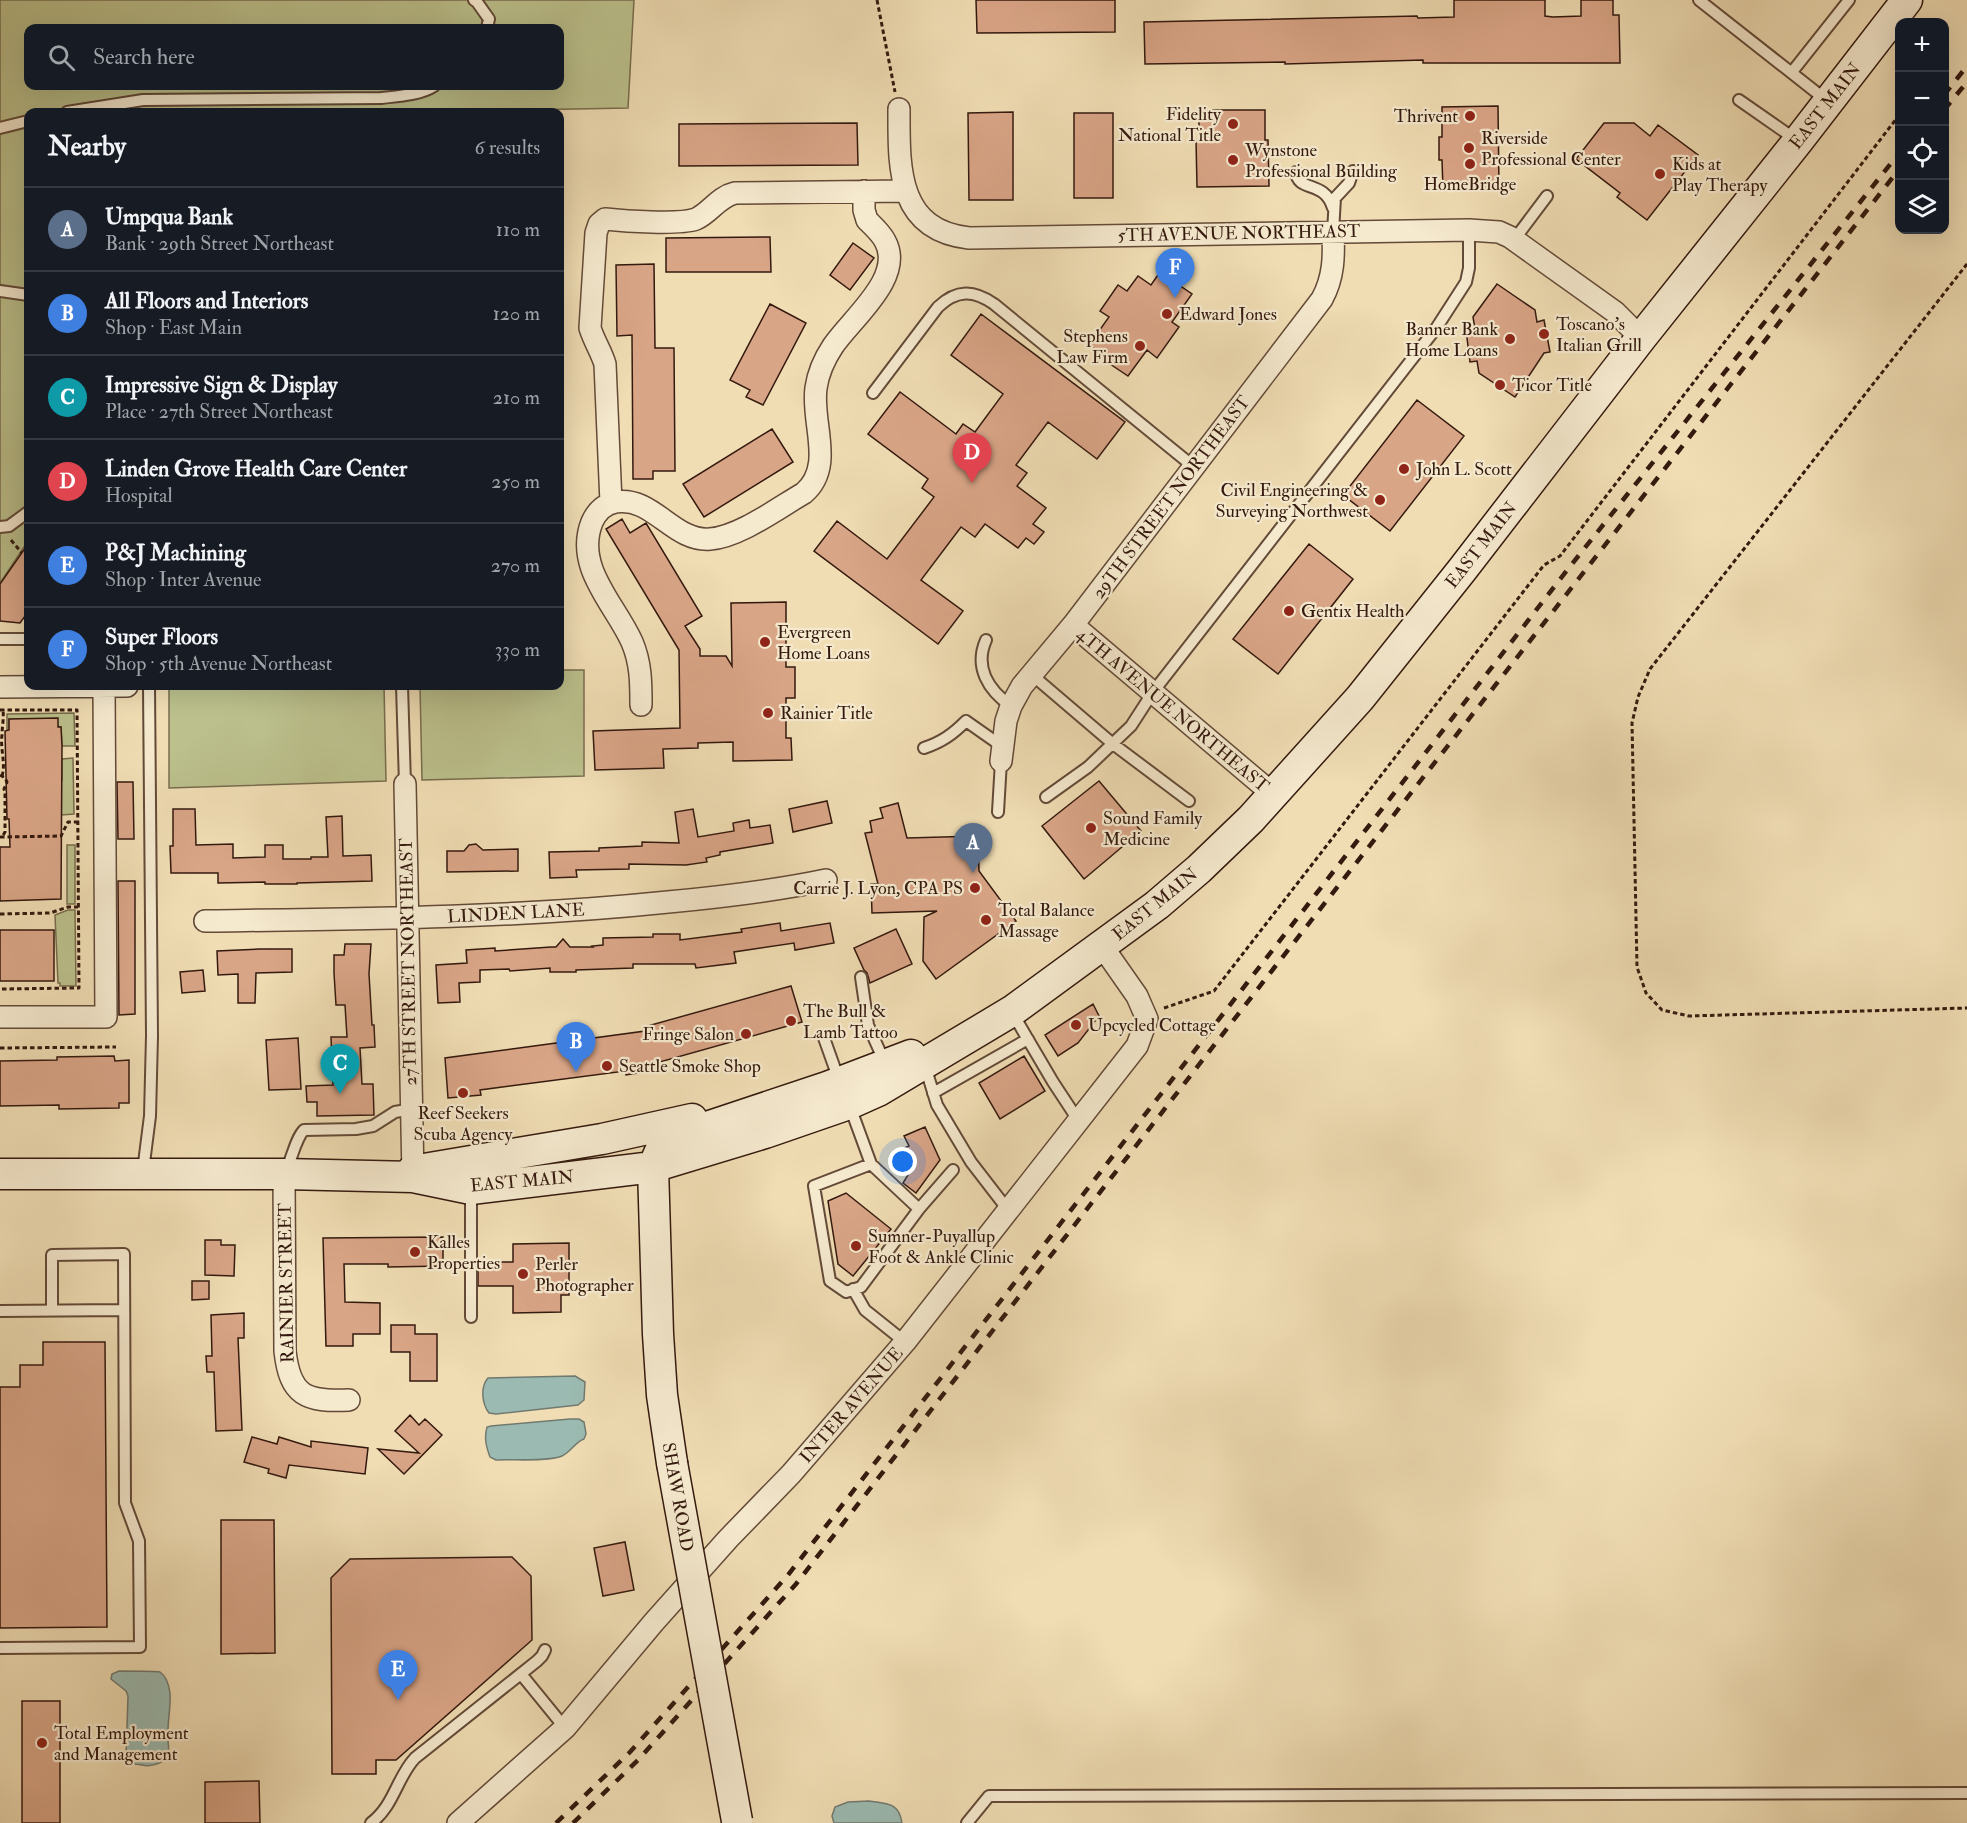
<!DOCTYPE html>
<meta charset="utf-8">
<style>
body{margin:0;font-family:"IM FELL Double Pica",serif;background:#242831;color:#f1f3f6}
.controls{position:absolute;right:18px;top:18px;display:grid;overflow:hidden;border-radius:12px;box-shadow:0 6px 24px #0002}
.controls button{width:54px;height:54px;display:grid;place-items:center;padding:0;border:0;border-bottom:2px solid #363941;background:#171b24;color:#f1f3f6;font:30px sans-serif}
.you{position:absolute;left:903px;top:1162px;width:21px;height:21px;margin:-15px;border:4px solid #fff;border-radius:50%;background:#1a73e8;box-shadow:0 0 0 9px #1a73e833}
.badge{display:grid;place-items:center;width:39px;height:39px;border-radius:50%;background:#b45309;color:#fff;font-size:20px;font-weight:700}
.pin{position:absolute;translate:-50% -50px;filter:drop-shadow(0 2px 3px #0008)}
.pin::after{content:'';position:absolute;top:32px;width:21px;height:18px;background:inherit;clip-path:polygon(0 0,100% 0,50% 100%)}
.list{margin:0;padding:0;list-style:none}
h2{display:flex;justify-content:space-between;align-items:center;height:78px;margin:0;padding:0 24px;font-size:26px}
h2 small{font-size:20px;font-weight:400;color:#9ea1a6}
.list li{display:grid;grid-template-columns:39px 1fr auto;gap:18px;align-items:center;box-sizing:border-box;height:84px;padding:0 24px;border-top:2px solid #363941}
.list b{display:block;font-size:22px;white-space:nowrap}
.list p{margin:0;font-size:20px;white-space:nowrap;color:#9ea1a6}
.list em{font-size:20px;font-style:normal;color:#9ea1a6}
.icon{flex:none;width:33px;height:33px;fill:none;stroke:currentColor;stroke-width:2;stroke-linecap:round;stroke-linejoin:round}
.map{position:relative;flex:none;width:1967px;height:1823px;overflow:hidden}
.search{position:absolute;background:#171b24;box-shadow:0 6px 24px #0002;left:24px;top:24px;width:540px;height:66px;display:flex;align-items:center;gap:15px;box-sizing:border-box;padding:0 21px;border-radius:12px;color:#9ea1a6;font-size:22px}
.panel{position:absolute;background:#171b24;box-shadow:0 6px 24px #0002;left:24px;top:108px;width:540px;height:582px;border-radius:12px}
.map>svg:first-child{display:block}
.green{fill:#bbc08c;stroke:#786c4d;stroke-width:1.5;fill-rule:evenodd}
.water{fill:#9bbbb2;stroke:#727a70;stroke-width:1.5}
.building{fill:#d9a587;stroke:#34190e;stroke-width:1.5}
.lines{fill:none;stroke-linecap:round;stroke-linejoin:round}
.lane-casing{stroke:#634a38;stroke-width:14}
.street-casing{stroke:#634a38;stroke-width:24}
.secondary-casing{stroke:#34190e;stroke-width:33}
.path{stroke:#34190e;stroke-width:3;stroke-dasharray:4.5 3;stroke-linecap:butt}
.lane{stroke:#f5e9ce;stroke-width:10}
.street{stroke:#f5e9ce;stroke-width:21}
.secondary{stroke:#f5e9ce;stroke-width:30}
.rail{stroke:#34190e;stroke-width:4.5;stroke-dasharray:10 10;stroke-linecap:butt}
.secondary-bridge-casing{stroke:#34190e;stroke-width:33;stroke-linecap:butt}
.secondary-bridge{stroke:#f5e9ce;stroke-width:30}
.poi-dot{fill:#8f2418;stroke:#f5e9ce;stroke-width:2}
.labels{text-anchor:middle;stroke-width:4.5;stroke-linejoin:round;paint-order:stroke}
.street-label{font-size:18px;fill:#34190e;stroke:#f5e9ce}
.poi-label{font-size:18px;fill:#34190e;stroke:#f5e9ce;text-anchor:start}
</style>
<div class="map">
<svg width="1967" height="1823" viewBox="0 0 1967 1823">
<rect width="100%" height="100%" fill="#f0ddb4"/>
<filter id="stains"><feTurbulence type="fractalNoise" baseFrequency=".00333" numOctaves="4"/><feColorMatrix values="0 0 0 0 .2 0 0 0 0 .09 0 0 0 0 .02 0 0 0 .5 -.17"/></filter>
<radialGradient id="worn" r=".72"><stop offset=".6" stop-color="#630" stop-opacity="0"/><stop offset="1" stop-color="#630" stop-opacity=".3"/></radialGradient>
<path class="green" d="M0,0H634L628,108L411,112H28V541L0,583ZM28,28H560V86H28Z
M560,670H584V776L422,780L420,686H560Z
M169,686H384L386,781L169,788Z
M74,713L75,746H62L61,727L9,719V730H7V714Z
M73,758L74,814L61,815L56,781L62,780V759Z
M67,845H75V904H67Z
M68,910H75L76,986H60V983H58L55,915Z"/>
<path class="water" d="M575,1376L585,1382L584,1400L578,1405L496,1414L489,1413C482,1404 480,1387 488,1378Z
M570,1419H579L584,1422L586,1434L584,1439C575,1442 571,1452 562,1456C548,1462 513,1459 496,1460L490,1457C486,1446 484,1438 487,1427L491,1426Z
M119,1671C125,1671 157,1671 160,1672C166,1676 169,1686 170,1693C171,1708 167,1723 168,1739C168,1744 170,1752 167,1757C162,1764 150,1767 142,1765C134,1764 130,1764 126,1758L128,1696L126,1691L111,1679L112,1674Z
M869,1801C887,1804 899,1802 902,1823H834L832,1816L835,1807L848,1802Z"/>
<path class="building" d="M976,0H1115V32L977,33Z
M1454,0H1545V16L1553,17L1581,16V0H1613V15H1619L1620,63H1423V60L1285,64V62L1145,64L1144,22L1417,16L1418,18L1454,17Z
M1498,106L1499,188L1443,189L1442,160H1439V137H1442V107Z
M1199,110H1265V140H1268L1269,186L1197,187L1196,140H1199Z
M1013,112V200H969L968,113Z
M1074,113H1113V198H1074Z
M857,123L858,165L679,166V124Z
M1604,123H1634L1650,136L1658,125L1698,155L1647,220L1617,197L1620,193L1576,159Z
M770,237L771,272H666V238Z
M853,243L874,258L850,290L830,275Z
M654,264L655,348H674L675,471H653V479H633L632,335L617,336L616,265Z
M1160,272L1192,294L1172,322L1179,327L1157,358L1147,350L1128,376L1098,356L1101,353L1089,345L1109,317L1100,311L1118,285L1127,291L1138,276L1151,285Z
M1497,284L1535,310L1537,322L1544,320L1550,352L1544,353L1515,397L1479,373L1477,361L1470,362L1466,330L1475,329L1473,317Z
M770,304L806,323L763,405L746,397L750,390L730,380Z
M981,314L1125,422L1097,459L1048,422L1016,465L1027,473L1017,486L1046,508L1033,524L1044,532L1034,544L1026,538L1018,548L985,524L975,537L961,527L921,580L963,611L938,644L814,551L837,521L887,559L934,497L922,488L928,479L868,434L900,392L956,434L963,424L975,432L1003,394L951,355Z
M1417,400L1464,436L1390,531L1343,495Z
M772,429L793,462L704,517L683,484Z
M622,519L630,533L646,523L702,616L685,626L700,649V656H726L732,666L731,603L786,602V667H795V698H786V738H791L792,760L733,761V742L698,743V748L663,749L664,768L595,770L593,731L680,728L679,650L606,529Z
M28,544V612L20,623L0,621V584Z
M1309,544L1353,579L1278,674L1233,639Z
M58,718V727H61L62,746L61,899L0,901V847H10L9,819H7L5,731L9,730V719Z
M1099,781L1141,831L1084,879L1042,826Z
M117,782H133L134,839H118Z
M827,801L832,823L793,832L789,809Z
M898,803L907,838L978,836L979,871L1016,921L936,979L923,961L924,917L937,911L872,913L871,884H878L865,833L872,832L870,821L883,818L880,808Z
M173,809H195L196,845L233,844V858L265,857V845H283V859H311V857H328L326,817L342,816L343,856L371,855L372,881L297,883V884H265V882L218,883V873H171L170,846H173Z
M693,809L698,837L734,831L733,823L749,820L750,828L770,825L773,843L720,852V855L706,858L707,862L686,865L629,864V869L576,870L577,877L550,878L549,852L599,851V848L642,846V842L679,843L675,812Z
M476,844L483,850L518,849V871L447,872V851H464L469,845Z
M118,881H135V1014L119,1015Z
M780,923L781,931L830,923L834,943L795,950L794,943L734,952L736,963L696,968L695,964H633V968L576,970V972H550V968L510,971L509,969L480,970V982L459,983L460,1002L438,1003L436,965L467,963L466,950L495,948V951L551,947H556L563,939L570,947H593L592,946L603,945V938L653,937V934H680V940L742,932L741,929Z
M896,929L912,964L870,983L867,973L864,970L854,948Z
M0,930H54V981H0Z
M345,944H371L369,974L372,1025H374L375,1047L360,1048L362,1084H373L374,1115L317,1116V1102H307L306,1086L333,1085L331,1037H347L345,1005H336L334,973V955H344Z
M260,949H292V972L256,973L255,1003H238V974L218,975L217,951Z
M203,970L205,991L182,993L180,972Z
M791,986L802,1022L656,1063L657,1070L626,1075L625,1071L480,1090L481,1095L448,1098L445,1058L645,1031L644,1027Z
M1093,1004L1099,1016L1078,1043L1058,1056L1045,1035Z
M298,1038L301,1089L269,1090L266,1040Z
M114,1056L115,1061L129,1060V1103H119V1108L59,1109V1105L0,1106V1061L57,1060V1057Z
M1024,1056L1045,1091L1000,1119L979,1083Z
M925,1127L940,1160L916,1193L903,1183L908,1175L898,1151L909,1146L904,1136Z
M846,1193L891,1229L853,1276L838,1264L828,1201Z
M443,1237V1266L388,1267V1264H344L345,1302L380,1303V1334H353V1346H326L323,1238Z
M205,1240H221V1245H235L234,1276L205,1275Z
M569,1243V1295H561V1312L513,1313V1286H478V1262H513V1244Z
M192,1281H209V1299L192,1300Z
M244,1313V1338H238L242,1430L216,1431L214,1372H207L206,1356H212L211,1315Z
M391,1325H415V1334H437V1381H410V1352H391Z
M43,1342H105L107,1627L0,1628V1387H20V1365H43Z
M410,1415L419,1425L425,1419L442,1435L404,1474L378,1449L419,1453L395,1431Z
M252,1437L277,1444L279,1437L311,1447V1441L368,1448L365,1474L289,1465L286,1478L268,1473L269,1469L244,1462Z
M221,1520H274L275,1653L221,1654Z
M625,1542L634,1590L603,1596L594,1548Z
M512,1557L531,1576L532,1640L396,1760H376V1774H332L331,1578L350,1559Z
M22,1701H60V1823H22Z
M259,1781L260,1823H205V1782Z"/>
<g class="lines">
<defs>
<path id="lane" d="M474,0L477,2L489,19L487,28
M1699,0L1826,100
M1792,72L1849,0
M1739,100L1795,139
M67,112L143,100L381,98C398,96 420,95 434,86
M0,128L28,121
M1296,172C1298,193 1324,179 1333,208
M1333,232L1335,198L1349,183L1353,171
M1514,240L1547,196
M0,291L28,295
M873,393L938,307C957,289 974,290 994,304L1194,467
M0,527L9,526L28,512
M0,639H28
M986,640C974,667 988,690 1011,706
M1031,674L1113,744L1189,801
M402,686L405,784
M924,748C942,742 953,734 966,721L1003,747
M1046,797L1088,767L1131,726L1153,692L1437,327L1466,282L1469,268V230
M998,812L1001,761
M861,977L868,1025L885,1063
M1013,1014L1053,1082L1078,1120
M824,1038L839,1080
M925,1066L937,1105L971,1162L1008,1210
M933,1093L1028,1039
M849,1104L871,1164L919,1209L861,1287L846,1292L830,1281L814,1186L871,1164
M143,1171L150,1116L152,1036L149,686
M285,1172C292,1160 295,1139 304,1130L356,1129L373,1126L395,1112L412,1109
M919,1209L953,1170
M853,1289L865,1310L905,1342
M0,1311L124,1310
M471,1317V1192
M0,1648L140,1647L139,1541L125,1503L124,1254L52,1255V1311
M521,1674L565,1728
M371,1823C394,1806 397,1777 415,1758L537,1661L542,1656L545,1650
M967,1823L989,1796L1967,1793"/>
<path id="street" d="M899,109C899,166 896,230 969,238L1469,230L1499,232L1510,237L1615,312L1641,338
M611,503L605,364C601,351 594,341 590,328L596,233L599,224L605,219C624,221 679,225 696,219C711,212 718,197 735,193L905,191
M1073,625L1274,795
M0,687L127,686
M641,705C641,683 641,663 632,642C615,604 574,567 592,522C597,511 604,504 616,502C653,496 673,542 710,539C739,537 778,508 804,493C835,466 811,423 816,388C818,374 825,358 833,346C852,318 905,277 885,241C881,233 873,226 867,220L864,210V191
M1001,761L1006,721L1011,706L1022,686L1073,625L1322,299C1334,277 1334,256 1333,232
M405,784L413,1177
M205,921C360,919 514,918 668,902C721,897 774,891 826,880
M0,1017H106L104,686
M284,1174L285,1351C290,1396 306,1402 349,1400
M458,1823L565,1728L654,1622L728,1539L791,1474L905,1342L1137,1046L1147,1019L1137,996L1102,946"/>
<path id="secondary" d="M412,1171L602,1139L692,1119
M0,1174H284L413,1177L471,1189L653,1167L765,1133L849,1104L878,1091L1012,1011L1157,905L1199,869L1251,819L1360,698L1462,570L1641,338L1798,141L1907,0
M672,1463L662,1395L658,1334L653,1167L661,1149L671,1139L827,1087L911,1055"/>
</defs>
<use href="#lane" class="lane-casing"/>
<use href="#street" class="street-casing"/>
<use href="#secondary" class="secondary-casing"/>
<path class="path" d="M877,0L895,92
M1967,264L1650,669L1638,697L1632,723L1637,967L1646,993L1662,1010L1689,1016L1967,1008
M11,540L22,553
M0,710H77L79,988L0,989
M0,775L5,778L7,782L4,789L5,793V832L2,837
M2,776C6,763 0,749 2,735C2,727 4,719 3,710
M0,837L61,836L68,822H77
M0,914L50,913L68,907H78
M1164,1008L1214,991L1544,565L1560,556L1900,114
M0,1048L116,1047"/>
<use href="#lane" class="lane"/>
<use href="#street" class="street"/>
<use href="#secondary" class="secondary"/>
<path class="rail" d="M1944,95L1967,66
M1944,110L1967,82
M556,1823L630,1752L788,1575L1568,569L1900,152
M573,1823L638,1760L796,1584L1274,968L1900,168"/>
<defs>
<path id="secondary-bridge" d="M672,1463L737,1821"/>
</defs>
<use href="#secondary-bridge" class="secondary-bridge-casing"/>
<use href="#secondary-bridge" class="secondary-bridge"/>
</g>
<g class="poi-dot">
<circle cx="1470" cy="116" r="6"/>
<circle cx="1233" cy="124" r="6"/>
<circle cx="1469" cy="148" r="6"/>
<circle cx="1233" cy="160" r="6"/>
<circle cx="1470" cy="164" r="6"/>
<circle cx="1660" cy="174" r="6"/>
<circle cx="1167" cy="314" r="6"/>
<circle cx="1544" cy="334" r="6"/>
<circle cx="1510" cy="339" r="6"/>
<circle cx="1140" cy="346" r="6"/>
<circle cx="1500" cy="385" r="6"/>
<circle cx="1404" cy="469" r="6"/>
<circle cx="1380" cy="500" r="6"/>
<circle cx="1289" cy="611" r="6"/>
<circle cx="765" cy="642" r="6"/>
<circle cx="768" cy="713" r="6"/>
<circle cx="1091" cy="828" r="6"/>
<circle cx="975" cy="888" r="6"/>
<circle cx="986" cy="920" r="6"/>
<circle cx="791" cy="1021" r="6"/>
<circle cx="1076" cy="1025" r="6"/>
<circle cx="746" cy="1034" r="6"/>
<circle cx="607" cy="1066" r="6"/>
<circle cx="463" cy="1093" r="6"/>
<circle cx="856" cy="1246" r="6"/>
<circle cx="415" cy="1252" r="6"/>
<circle cx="523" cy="1274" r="6"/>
<circle cx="42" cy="1743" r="6"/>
</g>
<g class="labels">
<g class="street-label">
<text transform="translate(1825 106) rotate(-52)" y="6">EAST MAIN</text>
<text transform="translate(1239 233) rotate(-1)" y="6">5TH AVENUE NORTHEAST</text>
<text transform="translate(1171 497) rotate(-53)" y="6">29TH STREET NORTHEAST</text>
<text transform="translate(1481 545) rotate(-52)" y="6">EAST MAIN</text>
<text transform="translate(1173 710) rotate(40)" y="6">4TH AVENUE NORTHEAST</text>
<text transform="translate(1155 904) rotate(-39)" y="6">EAST MAIN</text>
<text transform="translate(516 913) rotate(-3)" y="6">LINDEN LANE</text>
<text transform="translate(408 962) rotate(-91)" y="6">27TH STREET NORTHEAST</text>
<text transform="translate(522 1181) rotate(-5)" y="6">EAST MAIN</text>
<text transform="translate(286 1283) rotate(-91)" y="6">RAINIER STREET</text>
<text transform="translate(851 1405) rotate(-49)" y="6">INTER AVENUE</text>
<text transform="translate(678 1497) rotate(80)" y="6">SHAW ROAD</text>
</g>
<g class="poi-label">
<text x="1221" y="120" text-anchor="end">Fidelity<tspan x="1221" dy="21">National Title</tspan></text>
<text x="1458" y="122" text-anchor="end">Thrivent</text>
<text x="1481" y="144">Riverside<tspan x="1481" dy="21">Professional Center</tspan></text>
<text x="1245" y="156">Wynstone<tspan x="1245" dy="21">Professional Building</tspan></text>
<text x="1672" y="170">Kids at<tspan x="1672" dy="21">Play Therapy</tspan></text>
<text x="1470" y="190" text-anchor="middle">HomeBridge</text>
<text x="1179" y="320">Edward Jones</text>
<text x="1556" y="330">Toscano's<tspan x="1556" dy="21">Italian Grill</tspan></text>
<text x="1498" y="335" text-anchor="end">Banner Bank<tspan x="1498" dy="21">Home Loans</tspan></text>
<text x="1128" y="342" text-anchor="end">Stephens<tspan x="1128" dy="21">Law Firm</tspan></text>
<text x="1512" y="391">Ticor Title</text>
<text x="1416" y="475">John L. Scott</text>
<text x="1368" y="496" text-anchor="end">Civil Engineering &amp;<tspan x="1368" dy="21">Surveying Northwest</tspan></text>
<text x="1301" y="617">Gentix Health</text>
<text x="777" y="638">Evergreen<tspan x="777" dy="21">Home Loans</tspan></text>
<text x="780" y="719">Rainier Title</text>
<text x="1103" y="824">Sound Family<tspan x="1103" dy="21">Medicine</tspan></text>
<text x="963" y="894" text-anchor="end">Carrie J. Lyon, CPA PS</text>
<text x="998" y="916">Total Balance<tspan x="998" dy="21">Massage</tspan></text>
<text x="803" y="1017">The Bull &amp;<tspan x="803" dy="21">Lamb Tattoo</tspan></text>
<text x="1088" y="1031">Upcycled Cottage</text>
<text x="734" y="1040" text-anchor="end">Fringe Salon</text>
<text x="619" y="1072">Seattle Smoke Shop</text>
<text x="463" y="1119" text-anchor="middle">Reef Seekers<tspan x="463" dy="21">Scuba Agency</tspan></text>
<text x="868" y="1242">Sumner-Puyallup<tspan x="868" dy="21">Foot &amp; Ankle Clinic</tspan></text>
<text x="427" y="1248">Kalles<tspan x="427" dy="21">Properties</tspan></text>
<text x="535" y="1270">Perler<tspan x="535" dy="21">Photographer</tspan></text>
<text x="54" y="1739">Total Employment<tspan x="54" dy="21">and Management</tspan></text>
</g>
</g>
<rect width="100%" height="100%" filter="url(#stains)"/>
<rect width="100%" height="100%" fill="url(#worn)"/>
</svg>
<div class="controls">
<button>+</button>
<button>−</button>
<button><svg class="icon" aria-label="locate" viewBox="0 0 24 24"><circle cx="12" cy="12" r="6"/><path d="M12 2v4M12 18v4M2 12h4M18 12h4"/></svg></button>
<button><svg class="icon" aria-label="layers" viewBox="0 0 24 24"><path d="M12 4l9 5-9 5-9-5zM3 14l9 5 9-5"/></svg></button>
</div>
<div class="you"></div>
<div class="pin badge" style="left:973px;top:873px;background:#5c6f8a">A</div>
<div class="pin badge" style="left:576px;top:1072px;background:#3f7fe0">B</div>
<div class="pin badge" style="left:340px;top:1094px;background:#0f9aa8">C</div>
<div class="pin badge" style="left:972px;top:483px;background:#e0444e">D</div>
<div class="pin badge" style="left:398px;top:1700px;background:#3f7fe0">E</div>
<div class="pin badge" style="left:1175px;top:298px;background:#3f7fe0">F</div>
<div class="search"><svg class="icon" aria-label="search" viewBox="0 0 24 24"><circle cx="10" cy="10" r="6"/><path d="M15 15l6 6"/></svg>Search here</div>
<section class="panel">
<h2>Nearby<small>6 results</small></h2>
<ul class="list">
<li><span class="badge" style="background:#5c6f8a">A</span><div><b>Umpqua Bank</b><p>Bank · 29th Street Northeast</p></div><em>110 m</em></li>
<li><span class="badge" style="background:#3f7fe0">B</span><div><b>All Floors and Interiors</b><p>Shop · East Main</p></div><em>120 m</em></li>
<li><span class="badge" style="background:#0f9aa8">C</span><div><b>Impressive Sign &amp; Display</b><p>Place · 27th Street Northeast</p></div><em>210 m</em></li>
<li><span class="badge" style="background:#e0444e">D</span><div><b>Linden Grove Health Care Center</b><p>Hospital</p></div><em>250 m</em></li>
<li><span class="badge" style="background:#3f7fe0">E</span><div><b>P&amp;J Machining</b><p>Shop · Inter Avenue</p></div><em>270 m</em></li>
<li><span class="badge" style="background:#3f7fe0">F</span><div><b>Super Floors</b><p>Shop · 5th Avenue Northeast</p></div><em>330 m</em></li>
</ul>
</section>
</div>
